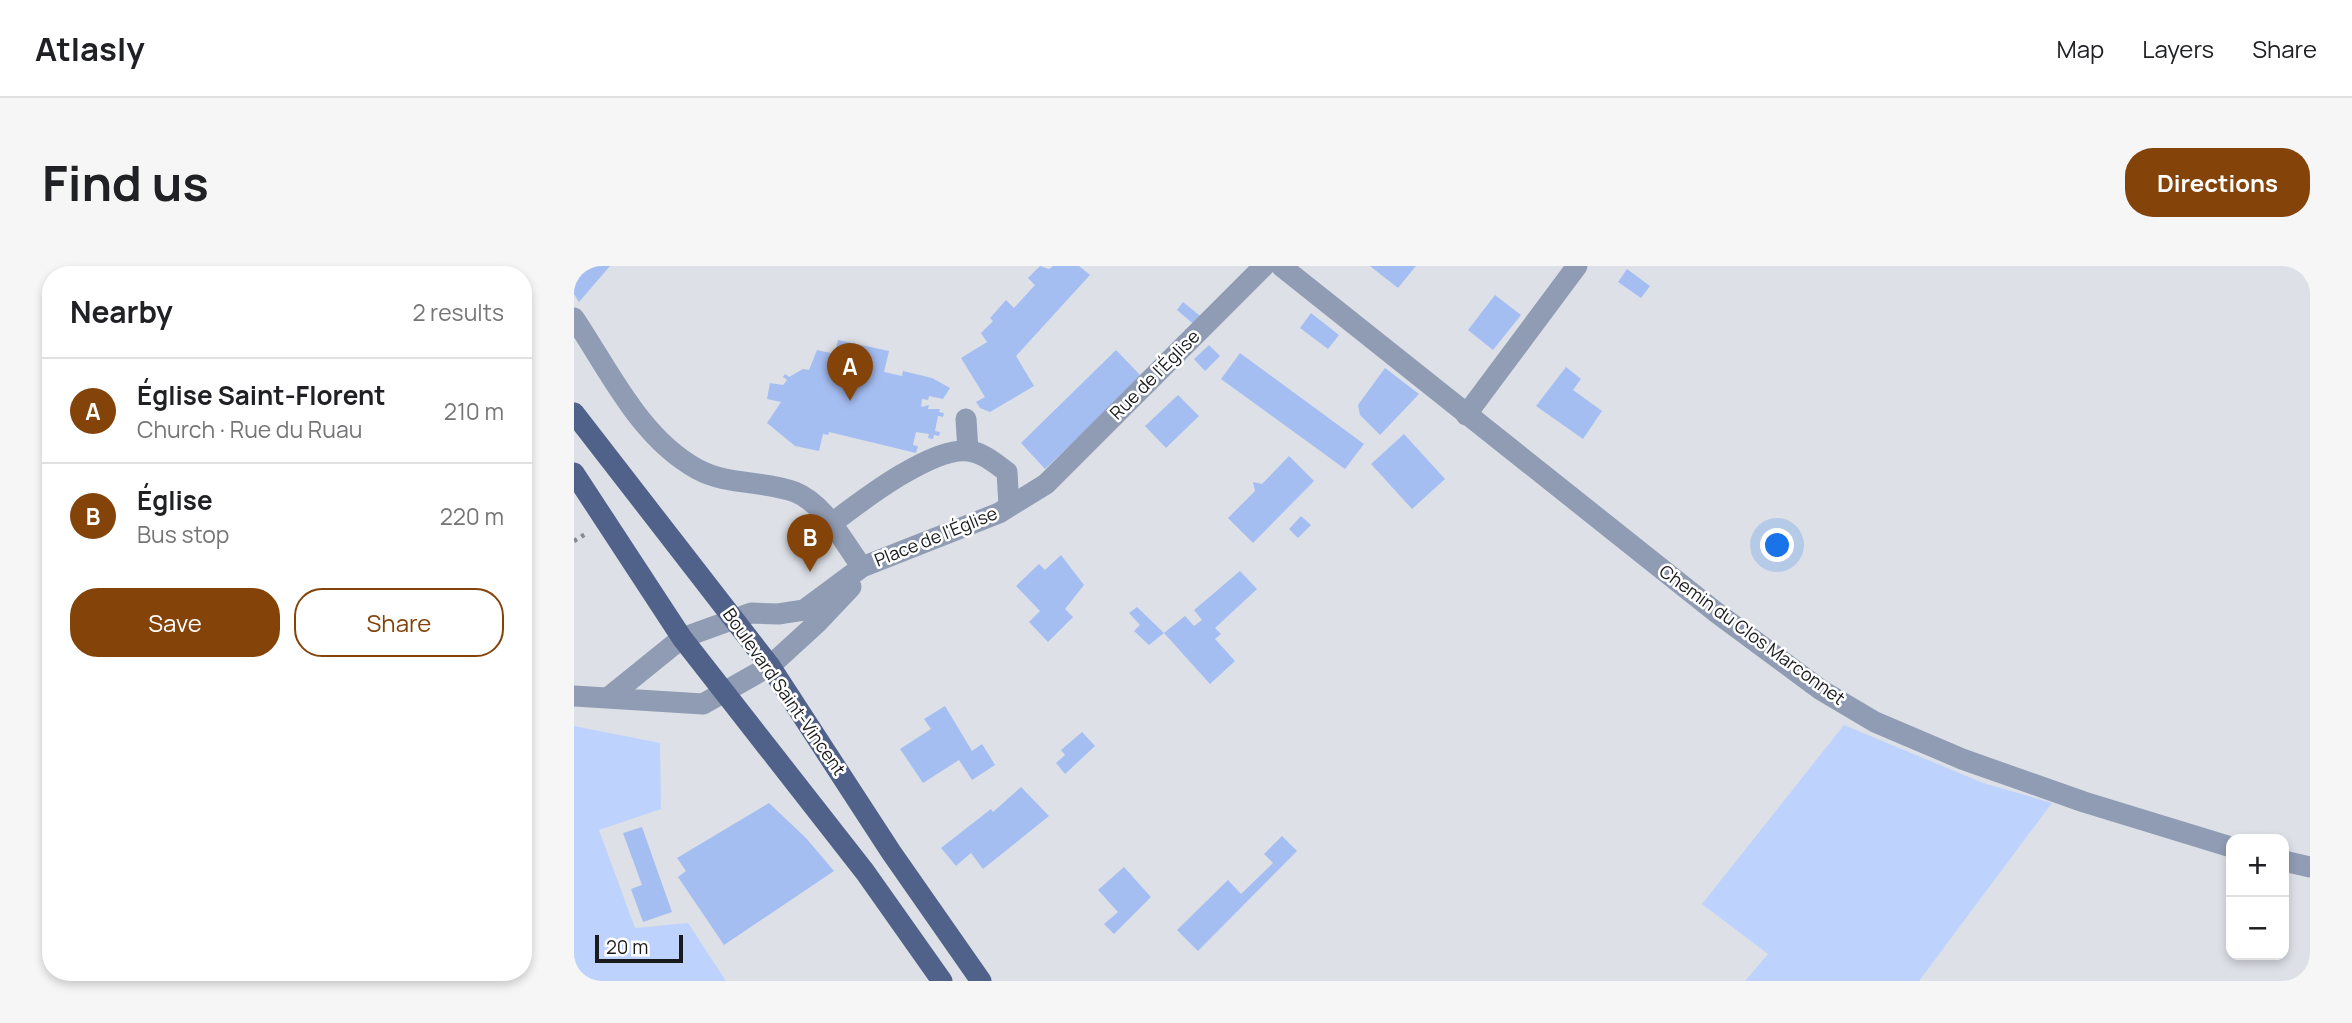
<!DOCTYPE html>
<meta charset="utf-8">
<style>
body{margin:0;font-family:Manrope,sans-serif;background:#f6f6f6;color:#202124}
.controls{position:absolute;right:21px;bottom:21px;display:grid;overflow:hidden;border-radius:14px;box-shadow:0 4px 10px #0003}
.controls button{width:63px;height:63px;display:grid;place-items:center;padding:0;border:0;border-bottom:2px solid #e0e0e0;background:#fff;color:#202124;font:35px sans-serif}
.scale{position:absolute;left:21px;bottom:18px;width:88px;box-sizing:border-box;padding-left:7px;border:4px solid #1a1b1e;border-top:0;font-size:19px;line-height:24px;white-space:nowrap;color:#1a1b1e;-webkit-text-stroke:5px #fff;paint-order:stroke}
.you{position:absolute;left:1204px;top:280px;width:24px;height:24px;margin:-18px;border:5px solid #fff;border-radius:50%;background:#1a73e8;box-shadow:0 0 0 10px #1a73e833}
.badge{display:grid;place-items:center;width:46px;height:46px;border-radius:50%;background:#834309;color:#fff;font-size:23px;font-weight:700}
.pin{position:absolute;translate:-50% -58px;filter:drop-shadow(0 2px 4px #0008)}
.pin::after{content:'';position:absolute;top:37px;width:24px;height:21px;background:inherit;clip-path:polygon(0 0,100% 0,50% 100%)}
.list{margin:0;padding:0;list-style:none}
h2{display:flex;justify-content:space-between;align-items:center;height:91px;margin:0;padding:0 28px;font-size:30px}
h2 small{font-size:23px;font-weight:400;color:#757577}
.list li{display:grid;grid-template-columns:46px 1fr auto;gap:21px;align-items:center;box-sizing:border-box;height:105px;padding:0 28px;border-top:2px solid #e0e0e0}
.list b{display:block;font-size:26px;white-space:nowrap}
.list p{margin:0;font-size:23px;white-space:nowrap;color:#757577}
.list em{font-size:23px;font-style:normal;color:#757577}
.actions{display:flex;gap:14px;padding:21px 28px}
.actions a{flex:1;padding:16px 0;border:2px solid #834309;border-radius:28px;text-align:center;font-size:24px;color:#834309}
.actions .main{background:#834309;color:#fff}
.map{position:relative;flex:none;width:1736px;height:715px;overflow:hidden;border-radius:28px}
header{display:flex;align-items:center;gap:42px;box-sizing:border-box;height:98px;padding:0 35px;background:#fff;border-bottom:2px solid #e0e0e0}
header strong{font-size:33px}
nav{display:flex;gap:38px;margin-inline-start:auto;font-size:24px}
.intro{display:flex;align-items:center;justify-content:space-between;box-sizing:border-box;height:168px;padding:0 42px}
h1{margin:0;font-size:49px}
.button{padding:18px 32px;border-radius:28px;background:#834309;color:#fff;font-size:24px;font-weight:700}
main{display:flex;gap:42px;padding:0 42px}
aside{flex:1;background:#fff;border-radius:28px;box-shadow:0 4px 10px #0003}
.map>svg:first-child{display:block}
.green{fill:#bdd2fc}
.building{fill:#a5bef2}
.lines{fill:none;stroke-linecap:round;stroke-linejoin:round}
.path{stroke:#878a8f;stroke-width:4.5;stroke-dasharray:3.5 5;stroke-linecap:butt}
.minor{stroke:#909cb3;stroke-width:21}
.major{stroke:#50628a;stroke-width:21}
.labels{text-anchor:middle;stroke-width:5;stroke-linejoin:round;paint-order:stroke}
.street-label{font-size:18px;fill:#1a1b1e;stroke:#fff}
</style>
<header>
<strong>Atlasly</strong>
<nav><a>Map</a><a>Layers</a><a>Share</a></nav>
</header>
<div class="intro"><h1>Find us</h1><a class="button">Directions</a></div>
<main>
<aside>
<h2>Nearby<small>2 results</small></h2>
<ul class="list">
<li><span class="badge">A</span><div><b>Église Saint-Florent</b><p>Church · Rue du Ruau</p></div><em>210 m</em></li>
<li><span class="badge">B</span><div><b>Église</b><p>Bus stop</p></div><em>220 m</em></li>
</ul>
<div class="actions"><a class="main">Save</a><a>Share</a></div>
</aside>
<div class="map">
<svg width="1736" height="715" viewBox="0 0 1736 715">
<rect width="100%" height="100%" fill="#dde0e7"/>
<path class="green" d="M1270,459L1409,517L1478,537L1345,715H1171L1194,688L1128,638Z
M0,460L86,477L87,543L25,564L61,662L114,657L152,715H0Z"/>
<path class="building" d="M0,0H36L5,36L0,28Z
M466,0L475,3L479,0H505L516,9L442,90L460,120L416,146L406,142L402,136L411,131L387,92L413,76L407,67L419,55L416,52L432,34L440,42L461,19L454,12Z
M796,0H842L824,22Z
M1053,3L1076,20L1067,32L1044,16Z
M921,29L947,49L919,84L894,64Z
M609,36L630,53L623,61L603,44Z
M737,47L765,69L754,83L726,62Z
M264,74L315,85L310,106L328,110L329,105L358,112L376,122L369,133L355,130L354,134L348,133L347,141L355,139L354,143H366L365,146L370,147L369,151L364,150L361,165L366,166L365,170L360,169L359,173L354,172L355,168L342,166L339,179L344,180L342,187L255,166L254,169L249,168L245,185L221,180L193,157L207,136L193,133L196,117L209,119L213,114L209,111L211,108L215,111L229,103L235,104L243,84L261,88Z
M635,79L646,90L631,105L620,93Z
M542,84L568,111L471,203L447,177Z
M666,87L790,178L771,203L647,113Z
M992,101L1007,113L999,124L1028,145L1009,173L962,140Z
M811,102L845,128L806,169L786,149L784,139Z
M604,129L625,150L592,182L571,160Z
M830,168L871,213L838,243L797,198Z
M715,190L740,215L679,277L654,252L681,225L679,216L688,218Z
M727,250L737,259L724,272L715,263Z
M487,289L510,319L491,343L499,351L474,376L455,356L466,345L442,320L465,298L471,304Z
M666,305L683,323L641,362L647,368L641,373L661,395L636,418L590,367L611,350L620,360L628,354L620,344Z
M563,341L590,367L575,379L560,365L566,359L555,347Z
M371,440L398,485L408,478L421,499L398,514L385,494L349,517L326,483L357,463L350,453Z
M508,466L521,480L491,508L482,497L491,489L487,484Z
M447,521L475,550L409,603L397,587L382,600L367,582L417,543L419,546Z
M195,537L232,572L260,605L150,679L104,611L112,605L103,592Z
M68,561L98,646L69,656L57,623L68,619L49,567Z
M708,570L723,585L624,685L603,664L654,614L667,628L699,597L690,588Z
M550,601L577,631L540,668L530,658L544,646L524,624Z"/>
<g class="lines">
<path class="path" d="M0,275L13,267"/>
<path class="minor" d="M707,0L1143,347L1247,424L1301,456L1388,493L1510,536L1657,581
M0,52C35,104 66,172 123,203C154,220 189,214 221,226C251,238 269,276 288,301
M892,149L1003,0
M392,153L394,185
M257,258C286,236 358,180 395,185C410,187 422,198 433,206L435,240
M0,430L129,438L196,400L243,357L277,321
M35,431L108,372L177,347L204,348L230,344L288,301L425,247L472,218L690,0
M1710,595L1736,601"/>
<path class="major" d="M0,147L196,400L317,586L407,715
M0,207L108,372L291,606L368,715"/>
</g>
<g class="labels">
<g class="street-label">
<text transform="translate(581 109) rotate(-45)" y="6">Rue de l'Église</text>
<text transform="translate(362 271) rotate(-22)" y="6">Place de l'Église</text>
<text transform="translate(1178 369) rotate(36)" y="6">Chemin du Clos Marconnet</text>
<text transform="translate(210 426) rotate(55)" y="6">Boulevard Saint-Vincent</text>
</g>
</g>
</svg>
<div class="controls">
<button>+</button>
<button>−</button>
</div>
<div class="scale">20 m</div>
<div class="you"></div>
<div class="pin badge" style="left:276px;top:135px">A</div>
<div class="pin badge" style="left:236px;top:306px">B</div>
</div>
</main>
